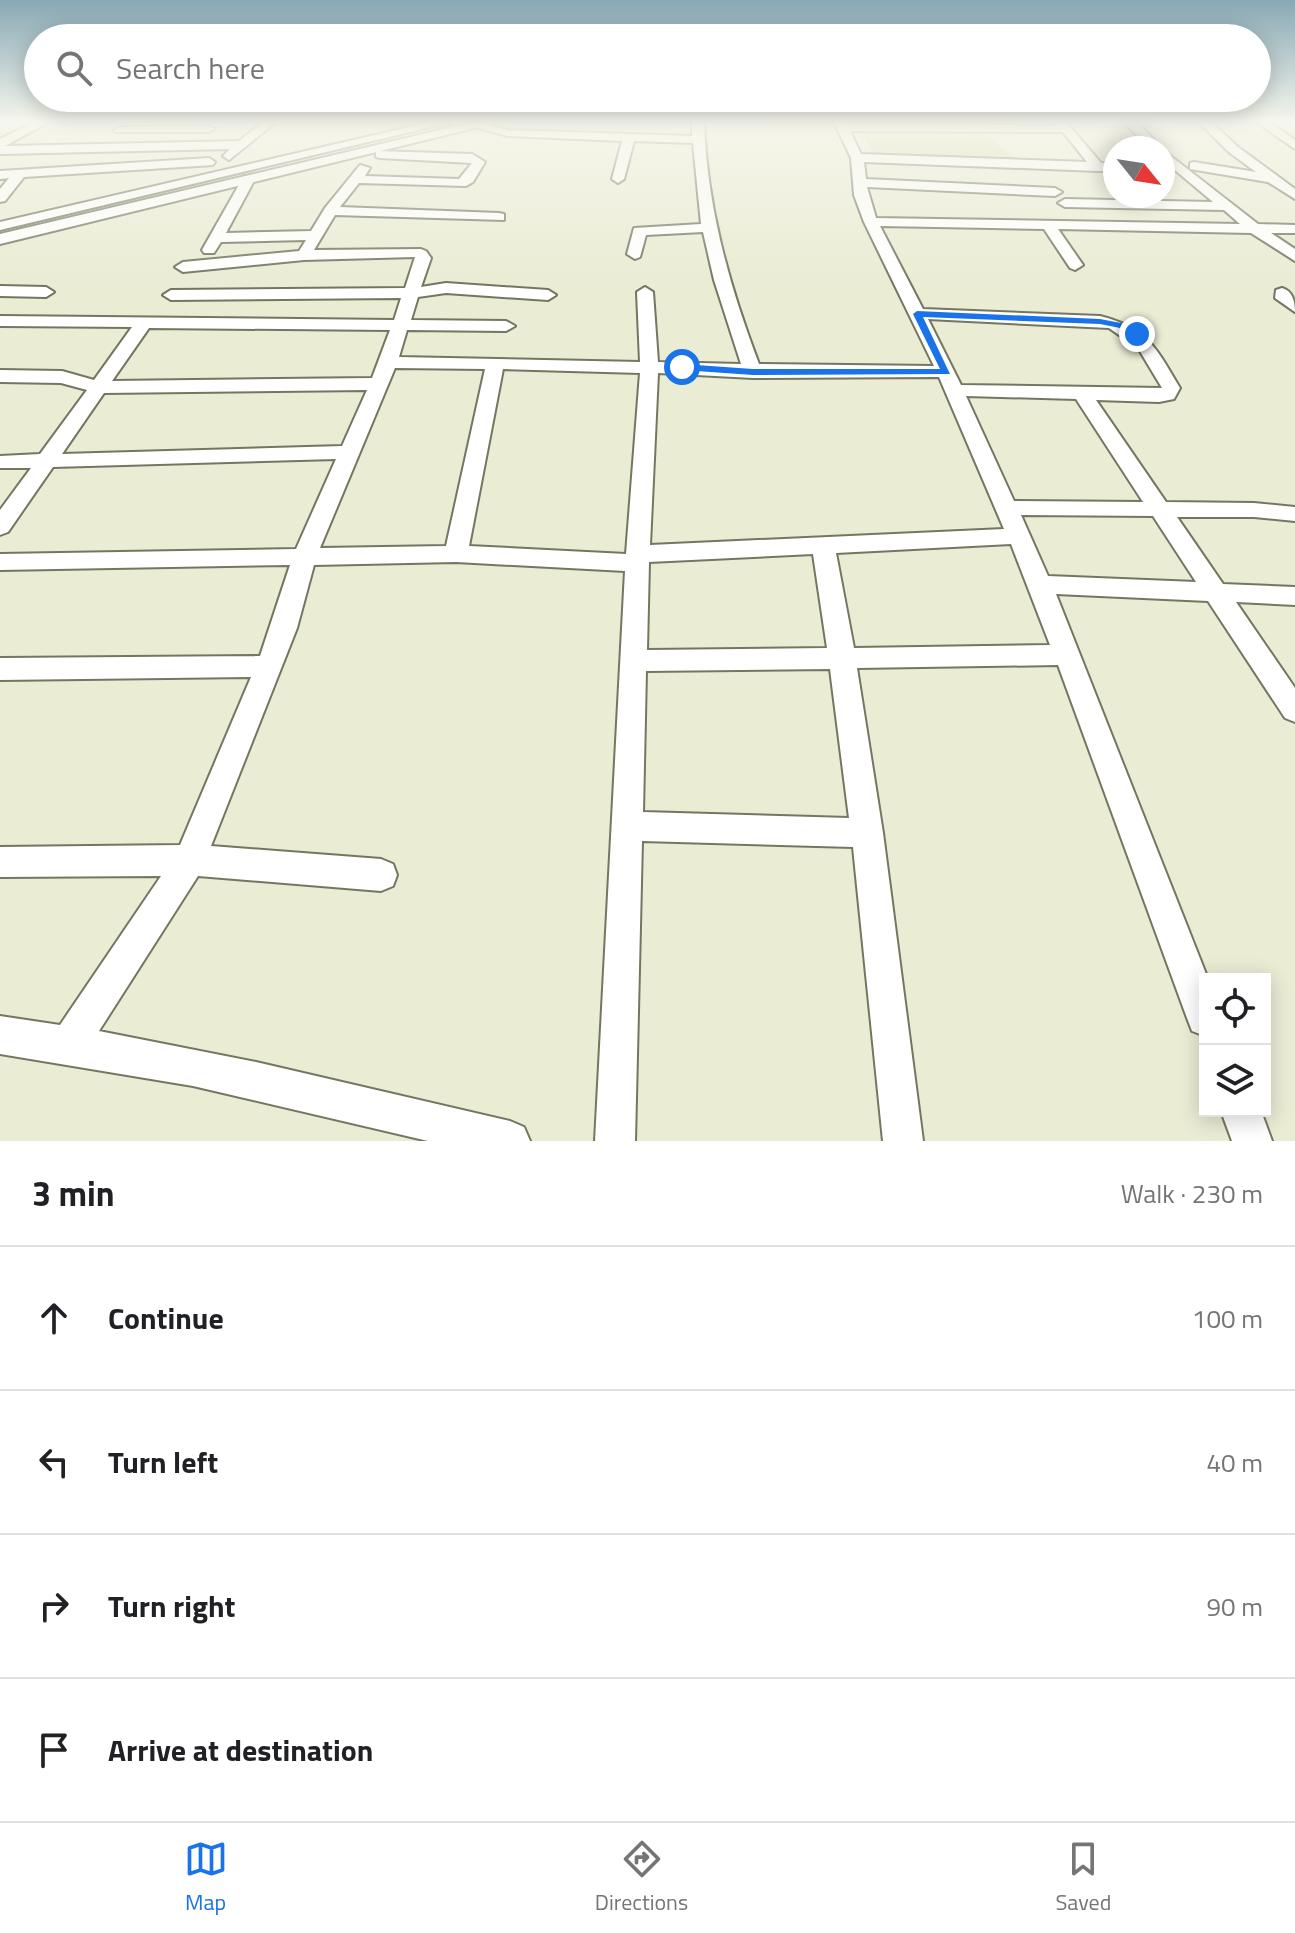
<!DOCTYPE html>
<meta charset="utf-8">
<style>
body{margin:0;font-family:"Titillium Web",sans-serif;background:#f6f6f6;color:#202124}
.controls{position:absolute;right:24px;bottom:24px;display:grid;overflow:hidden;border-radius:0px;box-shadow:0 4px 20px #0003}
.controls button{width:72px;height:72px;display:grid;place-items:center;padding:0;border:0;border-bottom:2px solid #e0e0e0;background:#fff;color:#202124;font:40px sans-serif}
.compass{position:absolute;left:1103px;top:136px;width:72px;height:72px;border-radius:50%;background:#fff;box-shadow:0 4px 20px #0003;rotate:120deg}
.stop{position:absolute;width:24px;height:24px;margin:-18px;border:6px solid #1a73e8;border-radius:50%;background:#fff}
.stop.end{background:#1a73e8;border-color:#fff;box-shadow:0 2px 8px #0008}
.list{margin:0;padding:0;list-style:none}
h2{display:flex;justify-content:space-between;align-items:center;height:104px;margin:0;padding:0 32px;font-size:34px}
h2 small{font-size:26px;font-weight:400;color:#757577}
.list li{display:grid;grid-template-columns:52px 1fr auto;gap:24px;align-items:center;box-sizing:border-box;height:144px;padding:0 32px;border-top:2px solid #e0e0e0}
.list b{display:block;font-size:30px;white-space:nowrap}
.list em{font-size:26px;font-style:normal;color:#757577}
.icon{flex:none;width:44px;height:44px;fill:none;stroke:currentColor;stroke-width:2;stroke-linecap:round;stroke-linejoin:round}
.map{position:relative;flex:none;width:1295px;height:1141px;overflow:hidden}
.search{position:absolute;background:#fff;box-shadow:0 4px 20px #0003;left:24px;right:24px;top:24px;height:88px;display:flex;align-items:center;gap:20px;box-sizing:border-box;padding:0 28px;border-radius:44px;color:#757577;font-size:30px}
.sheet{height:680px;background:#fff}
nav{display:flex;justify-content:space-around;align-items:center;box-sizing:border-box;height:112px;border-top:2px solid #e0e0e0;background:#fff;font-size:22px;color:#757577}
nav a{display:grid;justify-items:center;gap:4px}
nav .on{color:#1a73e8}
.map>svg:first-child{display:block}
.green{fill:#d7daac}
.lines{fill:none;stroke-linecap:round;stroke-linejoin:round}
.minor-casing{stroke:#757661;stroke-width:4}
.major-casing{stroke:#757661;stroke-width:4}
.minor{fill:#fff;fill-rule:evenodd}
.major{fill:#fff;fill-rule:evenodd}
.route{fill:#1a73e8}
</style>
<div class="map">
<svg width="1295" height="1141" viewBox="0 0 1295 1141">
<rect width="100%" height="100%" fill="#eaecd4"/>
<path class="green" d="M860,128L985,130L1014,159L880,156L872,152Z"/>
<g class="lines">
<defs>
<path id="minor" d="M34,122H49L5,146L239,141L263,122H276L229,160L223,156L230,149L0,154V139Z
M431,122H452L0,230V222Z
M692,122H704C707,207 729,285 759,364L934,366L864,222L854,195L851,158L834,122L1057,126L1054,122H1066L1101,163H1115V171H1098L864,162L866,179L1055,188L1062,192L1055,196L867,187L876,218L1240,224L1224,210L1065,207L1058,203L1065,199L1213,202L1163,160V150L1258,224L1295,225V233H1271L1295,249V261L1251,233L1058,229L1083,265L1075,270L1070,268L1044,229L880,226L923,309L1100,316C1148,328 1156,348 1180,388L1174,399L1159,402L1096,400L1166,502L1254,503L1295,507V521L1254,517H1177L1223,584L1295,587V605L1236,602L1295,688V722L1285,718L1208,601L1056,594L1208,979H1205V1036L1192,1031L1187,1018L1058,665L857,668L883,833L923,1141H883L853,847L642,841L635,1141H595L625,571L456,562L314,565L297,628L211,846L381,859L393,864L397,875L393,886L381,891L198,876L99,1031L256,1062L510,1121L524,1127L530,1141H428L193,1086L0,1054V1016L60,1025L161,876L0,877V847L180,845L251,677L0,680V658L260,656L290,565L0,570V554L296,549L336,459L53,467L8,532L0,535V510L31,468H0V456L40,454L87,390L61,383L0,382V370L62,371L94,380L132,327L0,326V316L394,320L401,298L171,300L163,295L171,290L405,288L415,257L304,260L183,272L175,267L183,262L299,251L306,240L221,242L214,253H204L202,250L244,176L255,179L226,233L311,231L325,208L360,165L370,168L365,176L459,179L472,163L380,158L376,157V151L472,154L485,162L473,182L466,186L359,183L340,207L499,213L504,214V220L335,215L314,250L421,249L426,251L431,258L421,287L446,283L548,290L556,295L548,300L446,293L418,297L411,320L506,321L515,326L506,331L407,330L399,357L640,362L637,292L645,287L653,292L658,362L741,364L714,280L703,232L646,235L640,257L635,259L627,254L634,228L701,224L693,143L634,141L624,179L618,183L612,179L622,141L508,136L471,126L477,123L508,130L692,136ZM850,131L1063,132L1087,162L861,154ZM928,319L1109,328L1138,348L1162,388L961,385ZM149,328L390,330L372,378L112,381ZM395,368L485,369L446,546L320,548ZM503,369L640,373L626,554L469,546ZM658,373L753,378L939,377L1004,529L650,545ZM367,390L342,446L62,454L104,393ZM966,396L1076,399L1143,502L1014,501ZM1021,515L1153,516L1196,582L1048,576ZM1011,544L1050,645L854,648L836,553ZM813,554L827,648L647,650L649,562ZM830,669L849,818L643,812L646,671Z
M1124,122H1137L1162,148H1149Z
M1198,122H1211L1238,147L1295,189V199L1268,182L1190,169V163L1194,162L1256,172L1230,153Z
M1256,122H1270L1295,140V149Z
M120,127L209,126L215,129L209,132H116L114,130Z
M209,158L215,162L213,165L24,177L5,201L0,202V189L9,178L0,179V171Z
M0,286L46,287L54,292L46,297L0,296Z
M1282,288C1293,291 1295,302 1295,312L1275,298L1276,290Z
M1221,1111H1261L1272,1141H1232Z"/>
<path id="major" d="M474,122H499L0,244V234Z"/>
</defs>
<use href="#minor" class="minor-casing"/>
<use href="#major" class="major-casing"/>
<use href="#minor" class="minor"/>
<use href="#major" class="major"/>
</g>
<linearGradient id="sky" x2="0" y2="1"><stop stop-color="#87a8b4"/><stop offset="0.43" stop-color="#f6f6ec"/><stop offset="1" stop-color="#f6f6ec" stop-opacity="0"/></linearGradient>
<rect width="1295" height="282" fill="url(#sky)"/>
<path class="route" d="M917,311L1100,319L1126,324L1141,334L1137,337L1120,328L1100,324L923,317L950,374L753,375L682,370L677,367L682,364L753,369H940L913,314Z"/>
</svg>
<div class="controls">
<button><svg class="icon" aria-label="locate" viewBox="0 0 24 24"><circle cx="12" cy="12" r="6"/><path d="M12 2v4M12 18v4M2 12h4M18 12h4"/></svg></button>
<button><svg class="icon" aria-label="layers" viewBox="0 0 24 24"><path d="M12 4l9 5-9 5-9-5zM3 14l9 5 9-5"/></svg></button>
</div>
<svg class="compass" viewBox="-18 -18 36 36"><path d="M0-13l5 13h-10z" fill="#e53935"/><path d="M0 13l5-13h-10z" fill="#757577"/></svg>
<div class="stop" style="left:682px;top:367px"></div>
<div class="stop end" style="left:1137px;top:334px"></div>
<div class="search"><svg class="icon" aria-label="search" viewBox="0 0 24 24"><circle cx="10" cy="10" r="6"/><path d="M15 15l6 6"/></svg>Search here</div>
</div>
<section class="sheet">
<h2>3 min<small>Walk · 230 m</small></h2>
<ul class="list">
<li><svg class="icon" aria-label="ahead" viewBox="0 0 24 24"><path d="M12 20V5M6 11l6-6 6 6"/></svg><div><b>Continue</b></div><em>100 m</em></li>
<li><svg class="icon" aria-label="left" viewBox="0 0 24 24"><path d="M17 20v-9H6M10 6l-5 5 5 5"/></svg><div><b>Turn left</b></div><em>40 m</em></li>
<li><svg class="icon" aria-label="right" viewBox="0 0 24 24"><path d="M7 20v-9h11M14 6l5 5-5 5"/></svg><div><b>Turn right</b></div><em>90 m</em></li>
<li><svg class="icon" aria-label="arrive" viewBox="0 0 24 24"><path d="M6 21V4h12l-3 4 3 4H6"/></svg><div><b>Arrive at destination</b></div></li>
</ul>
</section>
<nav>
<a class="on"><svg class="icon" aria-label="map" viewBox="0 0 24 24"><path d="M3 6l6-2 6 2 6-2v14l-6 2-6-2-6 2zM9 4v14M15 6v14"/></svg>Map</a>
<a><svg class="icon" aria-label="directions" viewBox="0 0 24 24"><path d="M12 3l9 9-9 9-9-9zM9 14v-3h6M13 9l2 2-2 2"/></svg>Directions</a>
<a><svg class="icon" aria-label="saved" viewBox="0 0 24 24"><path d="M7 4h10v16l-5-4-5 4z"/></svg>Saved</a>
</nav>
